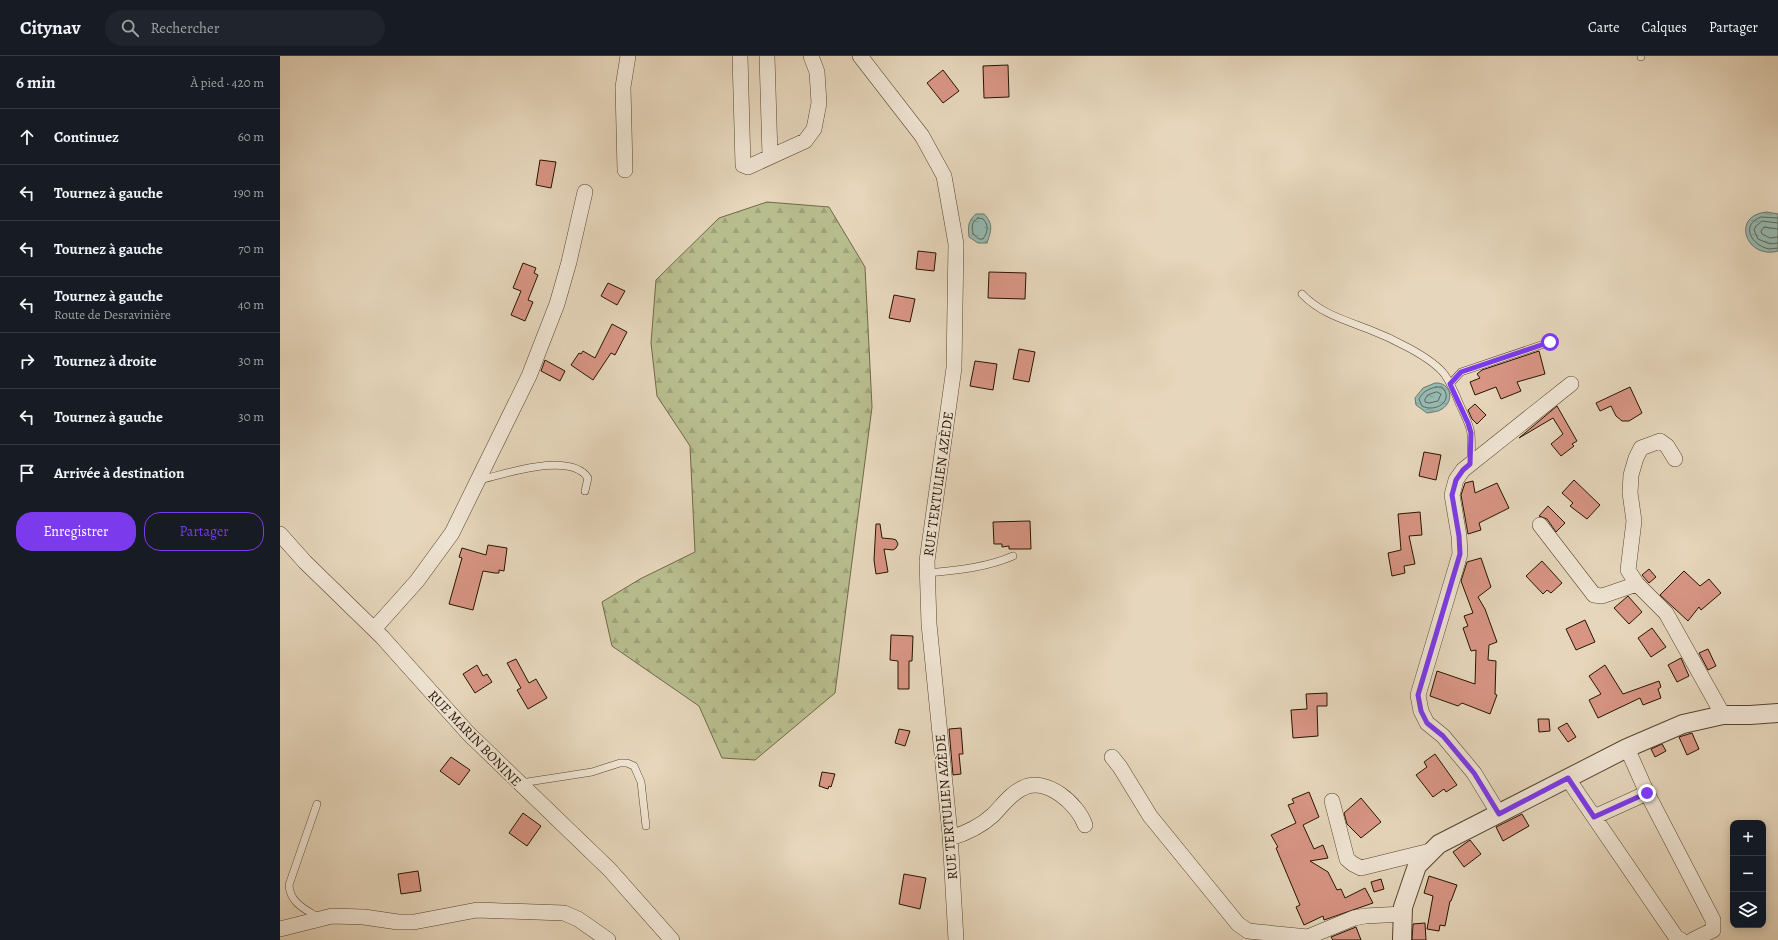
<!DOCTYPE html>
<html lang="fr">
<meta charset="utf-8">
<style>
body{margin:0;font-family:Alegreya,serif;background:#20242c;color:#f1f3f6}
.controls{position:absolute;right:12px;bottom:12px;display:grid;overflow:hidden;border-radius:8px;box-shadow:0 2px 10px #0003}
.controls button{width:36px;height:36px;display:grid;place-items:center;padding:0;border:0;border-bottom:1px solid #363941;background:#171b24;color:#f1f3f6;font:20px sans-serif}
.stop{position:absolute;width:12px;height:12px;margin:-9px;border:3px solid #7c3aed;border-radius:50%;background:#fff}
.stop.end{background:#7c3aed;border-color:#fff;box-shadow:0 1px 4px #0008}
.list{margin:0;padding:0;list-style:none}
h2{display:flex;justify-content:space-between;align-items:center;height:52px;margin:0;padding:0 16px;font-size:17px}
h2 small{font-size:13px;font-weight:400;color:#9ea1a6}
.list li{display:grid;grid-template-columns:26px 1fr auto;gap:12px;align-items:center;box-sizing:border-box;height:56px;padding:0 16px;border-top:1px solid #363941}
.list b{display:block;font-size:15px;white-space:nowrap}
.list p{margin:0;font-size:13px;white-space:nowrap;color:#9ea1a6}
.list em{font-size:13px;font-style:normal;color:#9ea1a6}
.actions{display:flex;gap:8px;padding:12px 16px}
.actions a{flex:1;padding:9px 0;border:1px solid #7c3aed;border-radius:16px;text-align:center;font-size:14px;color:#7c3aed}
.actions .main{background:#7c3aed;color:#fff}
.icon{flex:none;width:22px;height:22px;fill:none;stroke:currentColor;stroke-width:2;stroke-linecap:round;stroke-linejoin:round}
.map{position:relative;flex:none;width:1498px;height:884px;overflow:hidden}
header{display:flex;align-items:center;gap:24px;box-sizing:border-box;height:56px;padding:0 20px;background:#171b24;border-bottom:1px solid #363941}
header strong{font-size:19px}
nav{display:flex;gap:22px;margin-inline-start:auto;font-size:14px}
.search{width:280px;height:36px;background:#20242c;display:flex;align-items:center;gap:10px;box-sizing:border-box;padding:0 14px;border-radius:22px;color:#9ea1a6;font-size:15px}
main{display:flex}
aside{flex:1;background:#171b24}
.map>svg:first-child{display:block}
.forest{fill:url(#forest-firs);stroke:#6f6947}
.water{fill:url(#water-ripples);stroke:#69776a}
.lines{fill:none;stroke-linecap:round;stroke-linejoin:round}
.shore{stroke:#5e6758;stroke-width:1}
.building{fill:#d89584;stroke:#261500}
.service-casing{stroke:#56452f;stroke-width:8}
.minor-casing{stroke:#56452f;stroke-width:16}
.tertiary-casing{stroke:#56452f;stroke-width:20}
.service{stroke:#efe4d3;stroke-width:7}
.minor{stroke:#efe4d3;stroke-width:15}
.tertiary{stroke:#efe4d3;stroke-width:18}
.route{stroke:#7c3aed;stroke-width:5}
.labels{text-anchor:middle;stroke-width:3.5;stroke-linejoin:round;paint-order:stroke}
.street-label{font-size:14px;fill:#261500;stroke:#efe4d3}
</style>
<header>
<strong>Citynav</strong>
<div class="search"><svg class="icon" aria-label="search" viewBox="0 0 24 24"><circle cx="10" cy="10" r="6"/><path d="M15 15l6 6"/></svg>Rechercher</div>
<nav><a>Carte</a><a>Calques</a><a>Partager</a></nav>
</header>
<main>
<aside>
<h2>6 min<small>À pied · 420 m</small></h2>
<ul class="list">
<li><svg class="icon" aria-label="ahead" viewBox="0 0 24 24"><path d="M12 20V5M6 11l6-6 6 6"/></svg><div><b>Continuez</b></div><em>60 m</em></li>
<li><svg class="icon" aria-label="left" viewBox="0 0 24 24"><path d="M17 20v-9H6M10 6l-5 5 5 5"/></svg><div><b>Tournez à gauche</b></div><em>190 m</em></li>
<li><svg class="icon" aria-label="left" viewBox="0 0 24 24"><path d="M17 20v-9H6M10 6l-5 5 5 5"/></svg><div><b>Tournez à gauche</b></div><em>70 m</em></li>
<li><svg class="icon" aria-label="left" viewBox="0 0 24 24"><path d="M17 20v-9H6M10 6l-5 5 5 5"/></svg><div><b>Tournez à gauche</b><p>Route de Desravinière</p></div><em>40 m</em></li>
<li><svg class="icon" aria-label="right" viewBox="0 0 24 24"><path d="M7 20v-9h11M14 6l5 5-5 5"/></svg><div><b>Tournez à droite</b></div><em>30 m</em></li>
<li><svg class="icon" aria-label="left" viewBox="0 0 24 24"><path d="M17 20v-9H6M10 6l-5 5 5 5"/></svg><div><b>Tournez à gauche</b></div><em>30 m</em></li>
<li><svg class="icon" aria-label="arrive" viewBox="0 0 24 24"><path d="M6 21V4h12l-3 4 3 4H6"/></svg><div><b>Arrivée à destination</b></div></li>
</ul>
<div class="actions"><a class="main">Enregistrer</a><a>Partager</a></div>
</aside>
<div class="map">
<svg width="1498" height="884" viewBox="0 0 1498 884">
<defs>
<pattern id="forest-firs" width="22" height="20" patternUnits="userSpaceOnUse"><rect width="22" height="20" fill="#b8bd8e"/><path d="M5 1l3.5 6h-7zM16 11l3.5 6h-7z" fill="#9ea279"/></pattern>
<pattern id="water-ripples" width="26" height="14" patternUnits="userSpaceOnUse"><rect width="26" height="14" fill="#96b9b1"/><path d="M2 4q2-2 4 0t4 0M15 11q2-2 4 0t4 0" fill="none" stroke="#819e96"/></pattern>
</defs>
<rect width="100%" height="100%" fill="#e6d6bb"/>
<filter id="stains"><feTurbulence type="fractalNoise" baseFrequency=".005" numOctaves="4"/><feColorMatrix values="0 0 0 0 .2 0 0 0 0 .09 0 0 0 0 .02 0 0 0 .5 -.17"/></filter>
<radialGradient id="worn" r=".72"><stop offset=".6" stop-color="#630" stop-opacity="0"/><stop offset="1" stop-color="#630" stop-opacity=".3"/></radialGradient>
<path class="forest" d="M487,146L549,151L585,211L592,351L555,637L475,704L442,702L419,650L332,590L322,546L360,523L415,496L410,390L377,340L371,287L376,224L439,162Z"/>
<path class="water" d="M1487,156L1498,158V195C1466,204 1450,159 1487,156Z
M696,158H704C714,168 711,175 707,187H698L689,181C688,170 688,165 696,158Z
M1155,327C1171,326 1175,345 1162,353C1158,356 1152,356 1147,357L1136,349L1135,342L1143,332Z"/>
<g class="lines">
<path class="shore" d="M698,162L703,163C709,169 708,176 703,183H699L693,178C692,171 691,166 698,162Z
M1498,162L1481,161C1460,169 1471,189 1489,193C1492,193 1495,192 1498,192
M1498,167L1482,165L1476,170L1474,174L1478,183L1490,188L1498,187
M1498,173L1484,171L1481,175L1482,178L1490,182L1498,181
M1156,331H1162C1175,345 1155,357 1142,350L1139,343C1143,335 1149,333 1156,331Z
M1157,336L1161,338L1158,345L1149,347L1145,346V343L1148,339Z"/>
</g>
<path class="building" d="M728,9L729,41L704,42L703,10Z
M663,14L679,35L663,47L647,27Z
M260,104L276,106L271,132L256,129Z
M638,195L656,197L654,215L636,213Z
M243,207L256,212L254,217L258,219L248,244L253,246L245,265L231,259L241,235L233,232Z
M709,216L746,217L745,243L708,242Z
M328,227L345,235L337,249L321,240Z
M614,239L635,243L630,266L609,262Z
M332,268L347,276L335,299L331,297L313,324L291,309L299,297L301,298L303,295L315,302Z
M739,293L755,296L749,326L733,323Z
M1259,295L1265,318L1237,326L1241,335L1221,343L1216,331L1195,339L1190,326L1200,322L1197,318L1202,314Z
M265,304L285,315L280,325L261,315Z
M695,305L717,308L713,334L690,330Z
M1350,331L1362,357L1349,365H1342L1336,360L1331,350L1320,355L1316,347Z
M1195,348L1206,359L1197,368L1192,363L1188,354Z
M1277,350L1297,385L1292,388L1294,390L1281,400L1271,388L1283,378L1273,362L1239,382Z
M1144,396L1161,399L1156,424L1139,420Z
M1294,424L1320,449L1307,463L1290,450L1293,447L1282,437Z
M1193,425L1195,437L1217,427L1229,452L1199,467L1201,474L1188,478L1181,439L1185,427Z
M1268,450L1285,467L1276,476L1267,463L1259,460Z
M1140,456L1142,479L1129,480L1135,508L1124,510L1125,517L1112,520L1108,497L1121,494L1118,458Z
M750,465L751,493H729V490L722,491V488H714L713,466Z
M596,468H600L602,482L613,483L616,484L618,488L616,492L613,494L604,493L608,516L596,518L594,504Z
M208,489L227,492L224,515L219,514V517H215L203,515L193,554L169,548L182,502L179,501L182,492L206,499Z
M1201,502L1211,531L1198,541L1205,553L1217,586L1209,589L1208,604L1216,605L1215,638L1217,639L1210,658L1182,647L1178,650L1150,640L1157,615L1195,628L1196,594L1191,595L1183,572L1188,570L1184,560L1193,557L1181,525L1187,506Z
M1262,505L1282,527L1271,537L1267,534L1263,538L1246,520Z
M1369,513L1376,521L1369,527L1362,519Z
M1404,515L1420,530L1429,523L1441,537L1421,554L1419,551L1408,565L1380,539Z
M1348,540L1362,556L1349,568L1334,552Z
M1305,564L1315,586L1296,594L1286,573Z
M1372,572L1386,591L1371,601L1358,582Z
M611,579L633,580L632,605H629V633H618V605L610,604Z
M1428,593L1436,610L1428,614L1419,597Z
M1401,602L1409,620L1397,626L1388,609Z
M236,603L249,627L256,623L267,642L248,653L237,634L241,632L227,607Z
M197,609L203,620L207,618L212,626L195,637L183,618Z
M1325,609L1343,638L1379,625L1381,631L1378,633L1381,642L1363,649L1360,642L1318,662L1309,644L1321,638L1309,620Z
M1047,637V650H1037L1038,680L1013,682L1011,654L1027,653L1026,638Z
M1258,663H1269L1270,675L1259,676Z
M1287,667L1296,681L1288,686L1278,672Z
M681,672L683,698H679L681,718L673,719L669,673Z
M619,673L630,675L625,690L615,687Z
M1412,677L1419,693L1407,699L1399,681Z
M1382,688L1386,695L1375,701L1371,693Z
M1155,698L1177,729L1166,736L1164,733L1153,741L1136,719L1147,711L1144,706Z
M171,701L190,714L179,729L160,715Z
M542,716L555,718L551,731L549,730L548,733L539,730Z
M1029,736L1039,761L1023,769L1034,793L1043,789L1048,802L1030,805L1048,816L1057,834L1061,833L1065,842L1085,832L1093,847L1044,864L1043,860L1024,869L1016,851L1020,849L996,792L998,791L991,779L1016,767L1008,749L1014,747L1012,743Z
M1081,742L1101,766L1081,782L1067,768L1064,757Z
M243,757L261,770L247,790L229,777Z
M1242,758L1249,770L1223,785L1216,771Z
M1190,784L1201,798L1184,811L1173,796Z
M138,815L141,835L121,838L118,818Z
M624,818L646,822L640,853L619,848Z
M1149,820L1177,829L1171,845H1170L1165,870L1160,869L1159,875L1147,873L1153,840L1144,837Z
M1101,823L1104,833L1094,836L1091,826Z
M1145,867L1146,884H1132L1133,868Z
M1076,871L1081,884H1053L1051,881Z"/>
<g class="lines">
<defs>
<path id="service" d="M1361,0V1
M1022,238C1040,257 1064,264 1088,273C1109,281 1152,301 1165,319C1171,328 1176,339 1180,349C1184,358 1190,368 1191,378C1192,387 1191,398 1191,408
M1170,328L1181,316L1270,286
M200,424C225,418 291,395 308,422L305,435
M648,517C677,514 705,512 733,500
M241,727L312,716L340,707H347L354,710L361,726L366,770
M37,748L9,829C10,847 25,853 39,862"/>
<path id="minor" d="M460,0L463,109L468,111L525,85L534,73L539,47L537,16L531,0
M487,0L490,100
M580,0L642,80L664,120L676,188L674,312L647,505L649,568L670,778L676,884
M345,114L343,31L348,0
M1395,403L1387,390L1380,385L1361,392L1356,402L1351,419L1350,437L1354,465L1348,514L1357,528L1386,557L1443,659
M1260,469L1314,539L1322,540L1357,528
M0,478L25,506L102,581L188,677L330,814L392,884
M94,573L137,525L172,477L249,320L277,248L289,206L305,136
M1347,692L1367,737L1433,864V874L1413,884
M832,701L840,711L870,760L958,868L968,875L1028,881L1074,862L1085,860L1123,858
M1288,723L1396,881L1401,884
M1052,745L1067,803L1073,808L1081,812L1150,795
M1219,758L1194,717L1163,680L1147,667L1141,655L1138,639L1180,498L1179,480L1172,439L1176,424L1183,414L1291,328
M1314,761L1367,737
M670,782C687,777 700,771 713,759C722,750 731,737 743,732C766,720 798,748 805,769
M0,873L52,860L84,861L118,866H134L197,854L284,857L298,863L328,884"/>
<path id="tertiary" d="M1122,884L1123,851L1137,810L1159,788L1347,692L1403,668L1443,659H1470L1498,657"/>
</defs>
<use href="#service" class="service-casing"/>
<use href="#minor" class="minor-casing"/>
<use href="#tertiary" class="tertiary-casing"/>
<use href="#service" class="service"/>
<use href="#minor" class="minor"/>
<use href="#tertiary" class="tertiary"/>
</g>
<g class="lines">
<path class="route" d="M1270,286L1181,316L1170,328L1188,367L1191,377L1190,408L1183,414L1176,424L1172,439L1179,480L1180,498L1138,639L1141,655L1147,667L1163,680L1194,717L1219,758L1288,722L1314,761L1367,737"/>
</g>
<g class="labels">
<g class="street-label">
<text transform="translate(658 428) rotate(-82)" y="5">RUE TERTULIEN AZÈDE</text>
<text transform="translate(195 682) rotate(46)" y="5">RUE MARIN BONINE</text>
<text transform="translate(666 751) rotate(-95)" y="5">RUE TERTULIEN AZÈDE</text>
</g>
</g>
<rect width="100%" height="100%" filter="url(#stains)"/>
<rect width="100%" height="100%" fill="url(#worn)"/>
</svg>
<div class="controls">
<button>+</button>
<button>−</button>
<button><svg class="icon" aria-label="layers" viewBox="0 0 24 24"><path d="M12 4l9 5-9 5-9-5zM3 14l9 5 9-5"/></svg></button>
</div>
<div class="stop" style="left:1270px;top:286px"></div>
<div class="stop end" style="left:1367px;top:737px"></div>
</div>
</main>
